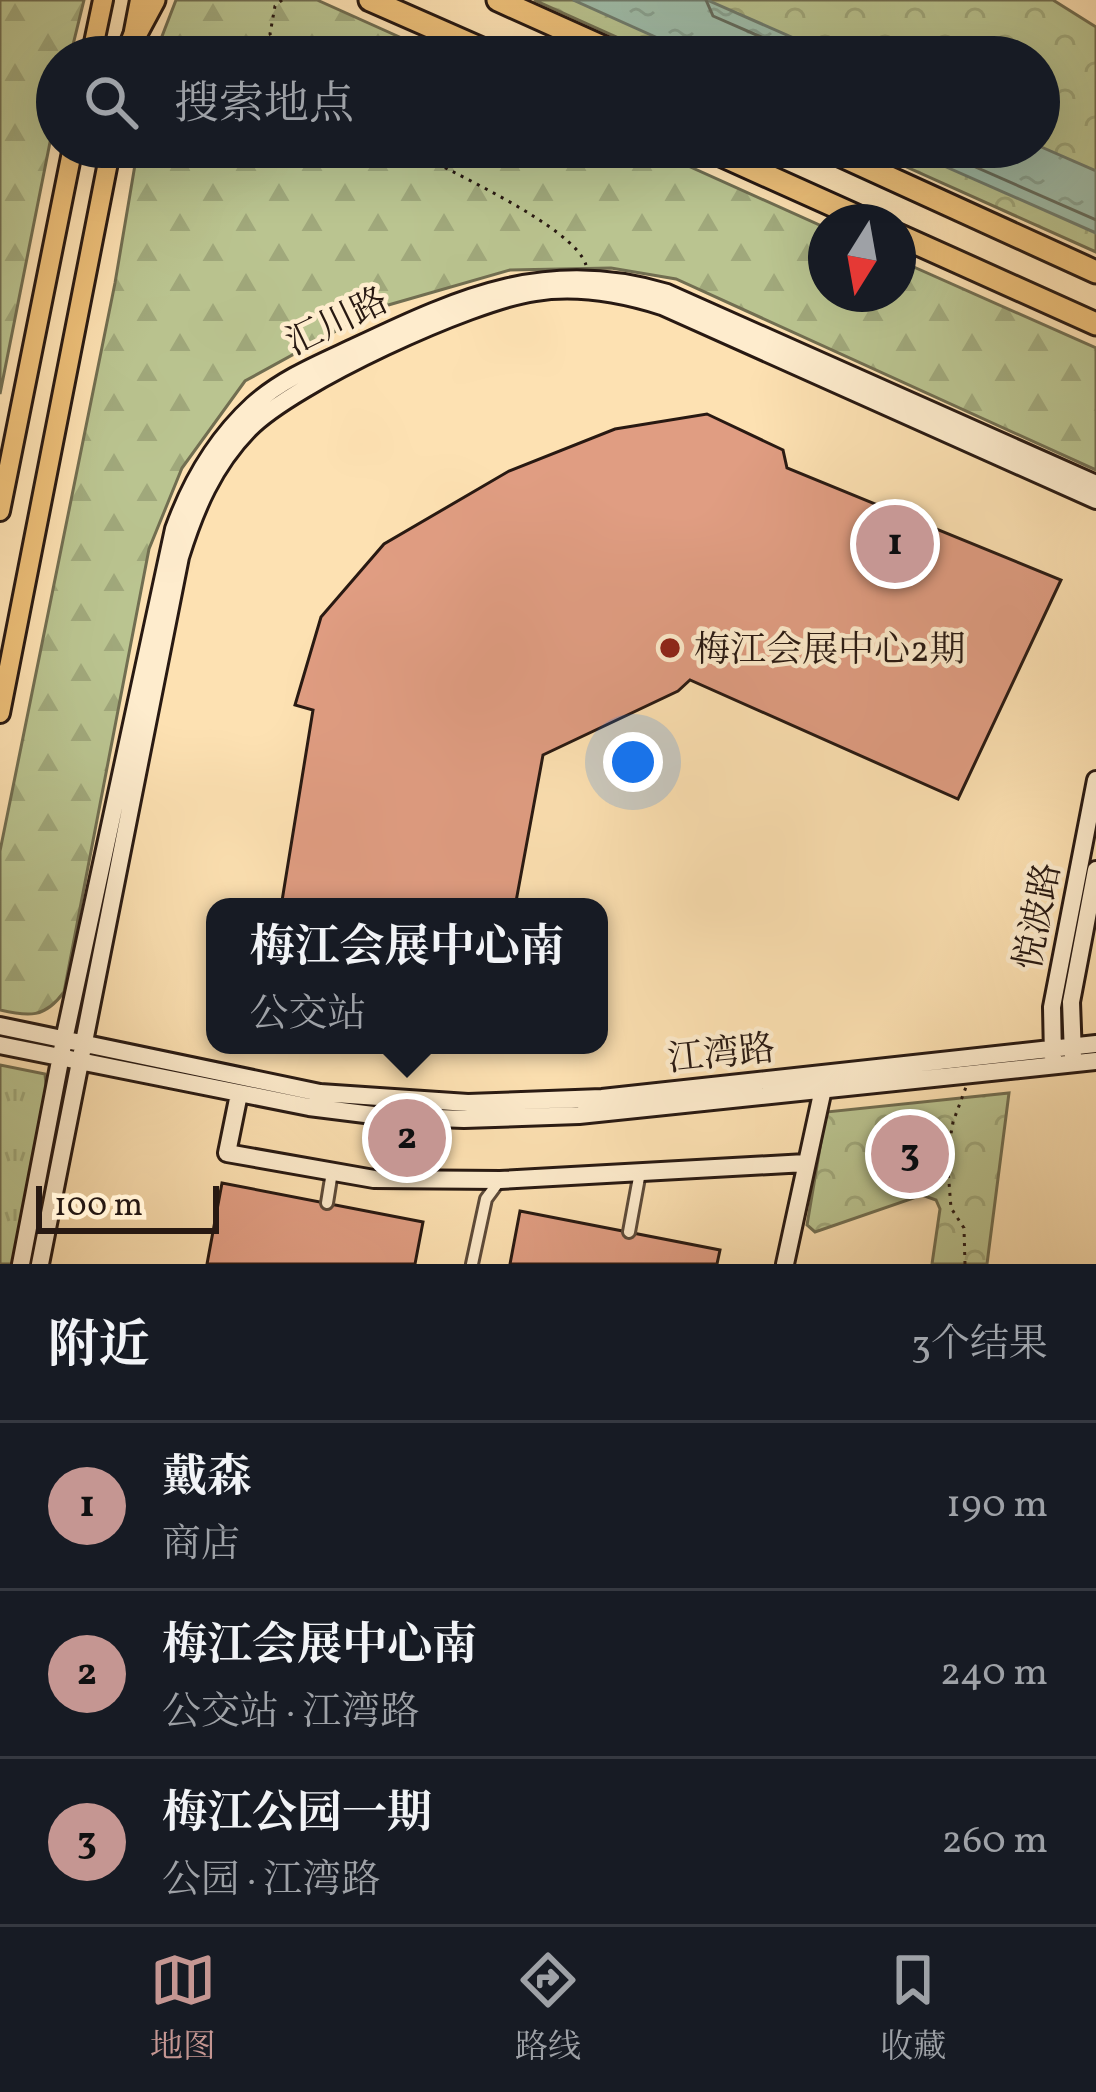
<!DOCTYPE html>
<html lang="zh">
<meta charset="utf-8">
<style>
body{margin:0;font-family:Vollkorn,"Noto Serif SC",serif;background:#242831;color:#f1f3f6}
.compass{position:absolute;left:808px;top:204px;width:108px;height:108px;border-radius:50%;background:#171b24;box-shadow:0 12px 48px #0002;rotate:191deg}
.scale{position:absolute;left:36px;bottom:30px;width:183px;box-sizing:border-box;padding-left:12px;border:6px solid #281912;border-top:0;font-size:33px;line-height:42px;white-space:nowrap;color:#281912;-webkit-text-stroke:9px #feeccd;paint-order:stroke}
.you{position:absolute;left:633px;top:762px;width:42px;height:42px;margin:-30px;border:9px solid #fff;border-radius:50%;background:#1a73e8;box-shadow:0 0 0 18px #1a73e833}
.badge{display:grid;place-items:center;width:78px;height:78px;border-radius:50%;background:#c59692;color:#111;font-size:39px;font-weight:700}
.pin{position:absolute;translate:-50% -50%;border:6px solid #fff;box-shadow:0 3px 12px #0006}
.popup{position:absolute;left:206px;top:898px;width:402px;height:156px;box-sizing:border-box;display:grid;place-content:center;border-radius:24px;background:#171b24;filter:drop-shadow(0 3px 9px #0005);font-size:39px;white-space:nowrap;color:#9ea1a6}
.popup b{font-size:45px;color:#f1f3f6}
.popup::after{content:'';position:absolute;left:50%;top:100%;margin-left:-24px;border:24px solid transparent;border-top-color:#171b24}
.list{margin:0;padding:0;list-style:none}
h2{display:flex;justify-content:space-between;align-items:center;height:156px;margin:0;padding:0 48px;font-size:51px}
h2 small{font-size:39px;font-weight:400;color:#9ea1a6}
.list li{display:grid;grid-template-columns:78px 1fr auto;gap:36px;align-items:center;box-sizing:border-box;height:168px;padding:0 48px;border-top:3px solid #363941}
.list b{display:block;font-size:45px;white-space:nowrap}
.list p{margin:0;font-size:39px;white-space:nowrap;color:#9ea1a6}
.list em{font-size:39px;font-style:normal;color:#9ea1a6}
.icon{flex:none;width:66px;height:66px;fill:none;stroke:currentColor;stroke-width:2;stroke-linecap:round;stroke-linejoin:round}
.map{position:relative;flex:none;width:1096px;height:1264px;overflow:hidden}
.search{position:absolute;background:#171b24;box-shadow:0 12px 48px #0002;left:36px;right:36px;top:36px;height:132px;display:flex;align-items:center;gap:30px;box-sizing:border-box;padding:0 42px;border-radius:66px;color:#9ea1a6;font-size:45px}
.sheet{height:660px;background:#171b24}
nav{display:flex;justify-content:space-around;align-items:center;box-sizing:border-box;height:168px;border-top:3px solid #363941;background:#171b24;font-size:33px;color:#9ea1a6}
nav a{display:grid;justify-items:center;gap:6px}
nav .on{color:#c59692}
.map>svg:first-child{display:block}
.grass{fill:url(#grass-tufts);stroke:#716e51;stroke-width:3}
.forest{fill:url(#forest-firs);stroke:#716e51;stroke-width:3}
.park{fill:url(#park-crowns);stroke:#716e51;stroke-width:3}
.water{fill:url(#water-ripples);stroke:#6f7c6e;stroke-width:3}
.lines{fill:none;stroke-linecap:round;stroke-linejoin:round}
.shore{stroke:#646c5e;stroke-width:3}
.building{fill:#e09d82;stroke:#281912;stroke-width:3}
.street-casing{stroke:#5d4b3a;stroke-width:16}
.secondary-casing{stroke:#281912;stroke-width:22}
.primary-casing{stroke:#281912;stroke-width:24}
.highway-casing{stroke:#281912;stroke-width:27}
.path{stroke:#281912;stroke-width:3;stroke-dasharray:3 6;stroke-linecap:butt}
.street{stroke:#feeccd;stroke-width:10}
.secondary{stroke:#feeccd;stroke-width:16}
.primary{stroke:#eec079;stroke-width:18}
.highway{stroke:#eec079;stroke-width:21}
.poi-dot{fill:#8f2418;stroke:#feeccd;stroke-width:4.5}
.labels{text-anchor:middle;stroke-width:9;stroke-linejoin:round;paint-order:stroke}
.street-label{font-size:36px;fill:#281912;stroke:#feeccd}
.poi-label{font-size:36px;fill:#281912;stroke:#feeccd;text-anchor:start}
</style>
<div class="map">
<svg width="1096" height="1264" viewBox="0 0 1096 1264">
<defs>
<pattern id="grass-tufts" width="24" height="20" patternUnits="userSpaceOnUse" patternTransform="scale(3)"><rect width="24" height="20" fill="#bac490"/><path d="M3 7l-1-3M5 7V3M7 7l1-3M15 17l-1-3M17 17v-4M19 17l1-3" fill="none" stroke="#a0a87b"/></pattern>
<pattern id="forest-firs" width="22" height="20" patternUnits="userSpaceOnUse" patternTransform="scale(3)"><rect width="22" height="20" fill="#bac490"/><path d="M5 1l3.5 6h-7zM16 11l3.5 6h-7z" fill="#a0a87b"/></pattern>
<pattern id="park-crowns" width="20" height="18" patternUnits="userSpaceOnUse" patternTransform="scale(3)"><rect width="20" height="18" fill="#bac490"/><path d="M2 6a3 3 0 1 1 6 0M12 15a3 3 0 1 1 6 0" fill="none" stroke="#a0a87b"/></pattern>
<pattern id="water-ripples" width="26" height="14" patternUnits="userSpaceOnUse" patternTransform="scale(3)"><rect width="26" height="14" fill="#9fbeab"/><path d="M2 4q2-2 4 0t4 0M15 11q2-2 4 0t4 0" fill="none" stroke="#89a392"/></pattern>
</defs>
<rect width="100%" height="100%" fill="#fde1b2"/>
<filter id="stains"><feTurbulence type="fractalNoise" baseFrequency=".00167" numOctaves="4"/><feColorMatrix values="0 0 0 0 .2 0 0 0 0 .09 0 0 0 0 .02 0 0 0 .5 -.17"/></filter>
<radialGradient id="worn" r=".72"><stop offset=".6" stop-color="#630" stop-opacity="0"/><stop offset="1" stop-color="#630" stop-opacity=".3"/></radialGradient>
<path class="grass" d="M0,1065L45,1074L47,1095L14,1264H0Z"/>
<path class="forest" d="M0,0H84L70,57H57V107L0,394Z
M176,0H317L444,57H154Z
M138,147H646L826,228V294H898V260L1096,348V470L676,279L611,268L510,270L378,308L245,381L182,468L149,549L64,992C45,1018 29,1017 0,1010V851L115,283Z"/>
<path class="park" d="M534,0H1053L1096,27V252L862,147H1039V57H661Z
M1009,1093L987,1264H932L940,1209L936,1200L922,1195L815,1232L807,1225L826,1112Z"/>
<path class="water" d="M573,0H707L837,57H700Z
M1039,146L1096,171V233L901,147Z"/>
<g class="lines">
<path class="shore" d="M706,0L713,16L807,57
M930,147L1096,220"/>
</g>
<path class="building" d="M707,414L783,450L787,468L1061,580L958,799L690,680L678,691L543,755L515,907H281L313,710L295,705L321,617L384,544L509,471L615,429Z
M222,1183L423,1222L415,1264H207Z
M520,1211L720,1250L717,1264H510Z"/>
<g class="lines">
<defs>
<path id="street" d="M327,1203L332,1172
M629,1232L640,1172
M472,1264L486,1199L500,1180"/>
<path id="secondary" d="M0,1026L320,1093L468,1103L602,1098L1096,1044
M0,1045L309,1107L381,1116L464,1119L579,1115L1096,1061
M1073,1056L1071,1002L1096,870
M1053,1057L1052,1007L1096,780
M239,1094L227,1153L374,1179L500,1180L806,1163
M21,1264L64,1040L174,529C191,482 216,439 253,405C283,378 321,363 357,346C462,296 550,257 667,293L1096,484
M40,1264L180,557C195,509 213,466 249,429C294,383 471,301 535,292C578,285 621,293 662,306L1096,500
M785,1264L823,1089"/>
<path id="primary" d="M91,57L103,0
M129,57L140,0
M0,511L73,147
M0,713L111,147"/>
<path id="highway" d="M370,0L500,57
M498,0L625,57
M133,39L154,0
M703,147L870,222
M822,147L1096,272
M898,235L1096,324"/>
</defs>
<use href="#street" class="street-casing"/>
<use href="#secondary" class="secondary-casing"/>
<use href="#primary" class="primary-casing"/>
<use href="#highway" class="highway-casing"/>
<path class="path" d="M282,0L275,6L270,34L283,57
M405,147C444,169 574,226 586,265
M965,1264L964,1228L951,1208L947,1157L953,1122L966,1087"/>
<use href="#street" class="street"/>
<use href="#secondary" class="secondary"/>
<use href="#primary" class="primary"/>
<use href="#highway" class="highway"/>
</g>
<circle class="poi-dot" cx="670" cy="648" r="12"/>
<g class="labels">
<g class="street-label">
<text transform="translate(336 320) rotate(-26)" y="13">汇川路</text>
<text transform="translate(1036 916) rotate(-79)" y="13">悦波路</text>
<text transform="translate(721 1052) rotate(-6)" y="13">江湾路</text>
</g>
<g class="poi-label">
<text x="694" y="661">梅江会展中心2期</text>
</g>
</g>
<rect width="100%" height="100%" filter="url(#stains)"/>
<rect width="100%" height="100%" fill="url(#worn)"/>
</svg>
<svg class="compass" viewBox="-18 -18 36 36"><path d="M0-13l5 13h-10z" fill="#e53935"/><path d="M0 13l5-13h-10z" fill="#9ea1a6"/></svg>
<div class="scale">100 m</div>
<div class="you"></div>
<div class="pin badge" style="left:895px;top:544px">1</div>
<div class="pin badge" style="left:407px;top:1138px">2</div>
<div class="popup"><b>梅江会展中心南</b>公交站</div>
<div class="pin badge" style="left:910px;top:1154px">3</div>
<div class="search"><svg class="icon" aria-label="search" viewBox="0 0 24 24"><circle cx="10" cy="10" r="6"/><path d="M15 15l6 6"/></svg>搜索地点</div>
</div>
<section class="sheet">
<h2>附近<small>3个结果</small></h2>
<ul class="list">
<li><span class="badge">1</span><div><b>戴森</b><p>商店</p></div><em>190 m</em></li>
<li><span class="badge">2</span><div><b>梅江会展中心南</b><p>公交站 · 江湾路</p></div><em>240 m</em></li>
<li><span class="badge">3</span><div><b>梅江公园一期</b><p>公园 · 江湾路</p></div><em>260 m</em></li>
</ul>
</section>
<nav>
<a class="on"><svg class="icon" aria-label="map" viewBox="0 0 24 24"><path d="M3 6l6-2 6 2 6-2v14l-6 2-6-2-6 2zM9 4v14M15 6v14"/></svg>地图</a>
<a><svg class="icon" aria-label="directions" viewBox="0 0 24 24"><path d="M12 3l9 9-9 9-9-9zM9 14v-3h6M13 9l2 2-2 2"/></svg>路线</a>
<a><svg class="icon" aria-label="saved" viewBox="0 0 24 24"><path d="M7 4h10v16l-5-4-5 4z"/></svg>收藏</a>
</nav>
